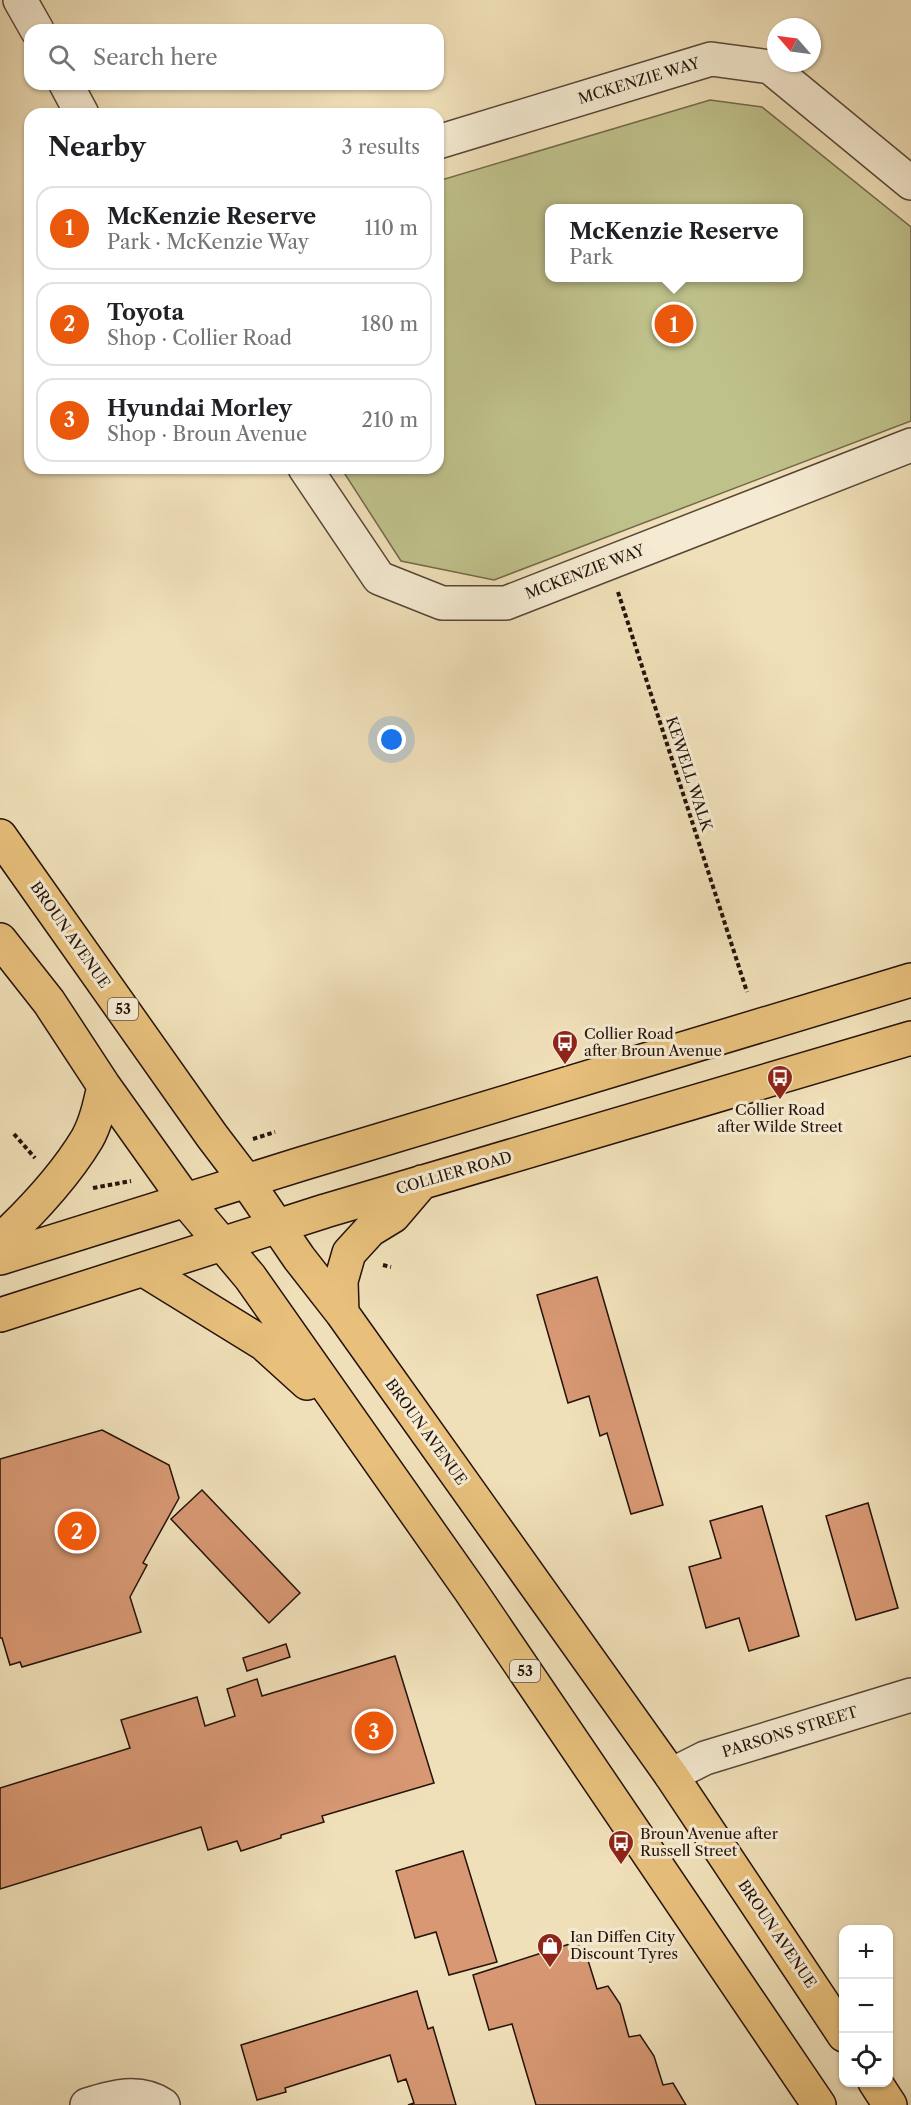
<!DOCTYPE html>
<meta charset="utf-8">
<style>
body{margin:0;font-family:"Libre Caslon Text",serif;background:#f2f2f2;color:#202124}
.controls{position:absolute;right:18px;bottom:18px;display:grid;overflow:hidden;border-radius:12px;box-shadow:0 2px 4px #0004}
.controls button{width:54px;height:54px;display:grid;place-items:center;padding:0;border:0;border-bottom:2px solid #e0e0e0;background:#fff;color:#202124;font:30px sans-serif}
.compass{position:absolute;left:767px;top:18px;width:54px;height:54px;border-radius:50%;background:#fff;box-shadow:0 2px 4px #0004;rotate:298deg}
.you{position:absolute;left:392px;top:740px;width:21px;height:21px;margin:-15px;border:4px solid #fff;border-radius:50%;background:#1a73e8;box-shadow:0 0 0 9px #1a73e833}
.badge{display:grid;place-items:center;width:39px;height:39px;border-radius:50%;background:#ea580c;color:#fff;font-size:20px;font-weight:700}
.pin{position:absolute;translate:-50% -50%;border:3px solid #fff;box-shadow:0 2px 6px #0006}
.popup{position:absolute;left:545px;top:204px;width:258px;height:78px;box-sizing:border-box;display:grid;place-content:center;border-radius:12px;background:#fff;filter:drop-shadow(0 2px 4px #0005);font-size:20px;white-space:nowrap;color:#757577}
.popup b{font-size:22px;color:#202124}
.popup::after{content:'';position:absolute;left:50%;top:100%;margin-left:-12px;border:12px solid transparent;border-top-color:#fff}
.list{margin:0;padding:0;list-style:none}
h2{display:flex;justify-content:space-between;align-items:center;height:78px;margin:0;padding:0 24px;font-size:26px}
h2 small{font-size:20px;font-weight:400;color:#757577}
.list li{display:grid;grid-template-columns:39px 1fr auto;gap:18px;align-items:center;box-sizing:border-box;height:84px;margin:0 12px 12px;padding:0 12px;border:2px solid #e0e0e0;border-radius:18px}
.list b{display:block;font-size:22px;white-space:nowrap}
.list p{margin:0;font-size:20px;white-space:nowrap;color:#757577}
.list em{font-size:20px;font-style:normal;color:#757577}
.icon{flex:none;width:33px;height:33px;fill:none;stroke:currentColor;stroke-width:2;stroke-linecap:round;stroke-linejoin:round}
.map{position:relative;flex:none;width:911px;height:2105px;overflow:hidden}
.search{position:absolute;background:#fff;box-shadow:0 2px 4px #0004;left:24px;top:24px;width:420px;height:66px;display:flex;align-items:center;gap:15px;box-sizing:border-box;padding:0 21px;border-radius:18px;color:#757577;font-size:22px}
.panel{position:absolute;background:#fff;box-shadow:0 2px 4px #0004;left:24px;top:108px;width:420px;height:366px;border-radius:18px}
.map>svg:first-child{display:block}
.green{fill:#bfc18b;stroke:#726a4b;stroke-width:1.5;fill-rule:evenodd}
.building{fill:#d79873;stroke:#24120b;stroke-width:1.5}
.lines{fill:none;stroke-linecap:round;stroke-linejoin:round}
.street-casing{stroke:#574636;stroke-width:36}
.primary-casing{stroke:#24120b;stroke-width:36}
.path{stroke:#24120b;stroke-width:4;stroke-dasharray:4.5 3;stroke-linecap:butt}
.street{stroke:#f5ebd2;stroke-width:33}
.primary{stroke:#e8c07c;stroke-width:33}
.labels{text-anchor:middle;stroke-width:6;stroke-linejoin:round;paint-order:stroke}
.shield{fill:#f5ebd2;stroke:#635347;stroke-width:1.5}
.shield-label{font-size:14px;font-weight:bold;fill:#24120b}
.street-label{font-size:15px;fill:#24120b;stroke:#f5ebd2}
.poi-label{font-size:15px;fill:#24120b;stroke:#f5ebd2;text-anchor:start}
</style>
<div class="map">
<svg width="911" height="2105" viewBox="0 0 911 2105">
<rect width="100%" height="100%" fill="#f0e0b9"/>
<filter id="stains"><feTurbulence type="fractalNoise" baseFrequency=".00333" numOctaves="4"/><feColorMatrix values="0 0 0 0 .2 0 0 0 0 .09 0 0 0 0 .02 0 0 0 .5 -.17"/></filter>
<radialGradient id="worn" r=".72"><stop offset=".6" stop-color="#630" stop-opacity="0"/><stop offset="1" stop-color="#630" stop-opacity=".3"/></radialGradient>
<path class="green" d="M710,100L762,107L911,227V421L494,580L401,561L341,468H438V181ZM550,208H798V278H550Z"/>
<path class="building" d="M597,1277L663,1505L631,1514L607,1433L600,1436L589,1396L568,1403L537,1295Z
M102,1430L169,1465L179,1498L143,1563L147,1565L130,1597L141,1632L22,1667L20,1662L10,1665L2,1638H0V1459Z
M202,1490L300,1593L269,1623L171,1519Z
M868,1503L898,1608L856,1620L826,1516Z
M762,1506L799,1636L749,1651L739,1618L706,1628L689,1567L721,1558L710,1521Z
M286,1644L290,1657L247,1671L243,1658Z
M395,1656L434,1783L322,1816L324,1822L281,1835V1838L241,1851L237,1841L208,1850L201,1827L0,1889V1788L130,1748L121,1720L197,1697L205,1726L235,1716L227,1689L257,1679L262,1696Z
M463,1851L497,1962L449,1975L436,1932L415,1938L396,1871Z
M576,1942L587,1957L597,1989L608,1986L620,2004L629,2037L640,2035L654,2056L663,2085L673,2083L686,2105H536L512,2024L489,2030L473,1975Z
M417,1991L428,2029L433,2027L456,2105H408L414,2103L406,2079L398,2082L390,2055L285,2088L286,2092L257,2100L241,2045Z"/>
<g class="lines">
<defs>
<path id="street" d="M20,0L37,30
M66,84L82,114
M438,142L711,59L770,67L911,183
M305,468L379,578L442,603H506L911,445
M671,1775L705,1758L911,1695
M87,2105C113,2097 139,2089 163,2105"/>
<path id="primary" d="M0,836L212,1136L247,1182L299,1258L342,1313L671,1775L844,2035
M0,940L49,1002L104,1086L186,1201L250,1277L470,1590L819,2105
M0,1241C32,1211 64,1177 87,1139C96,1123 100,1104 104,1086
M0,1258L301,1164L911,980
M144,1270L264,1344L307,1383
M342,1313L341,1281L349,1253L370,1230L393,1216L422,1182
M0,1315L325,1211L911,1038
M875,2082L890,2105"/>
</defs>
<use href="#street" class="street-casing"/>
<use href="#primary" class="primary-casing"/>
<path class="path" d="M618,592L747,992
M14,1134L35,1158
M253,1139L275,1132
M93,1188L131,1181
M383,1265L391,1267"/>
<use href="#street" class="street"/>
<use href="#primary" class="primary"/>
</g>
<defs>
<symbol id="bus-pin" viewBox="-11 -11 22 30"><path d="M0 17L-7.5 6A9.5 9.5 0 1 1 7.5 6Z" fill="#8f2418" stroke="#f5ebd2"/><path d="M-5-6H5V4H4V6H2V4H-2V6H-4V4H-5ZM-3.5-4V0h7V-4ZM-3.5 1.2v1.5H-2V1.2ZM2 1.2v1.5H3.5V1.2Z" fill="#fff"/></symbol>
<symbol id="shop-pin" viewBox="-11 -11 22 30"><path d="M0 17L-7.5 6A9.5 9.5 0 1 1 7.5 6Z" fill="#8f2418" stroke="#f5ebd2"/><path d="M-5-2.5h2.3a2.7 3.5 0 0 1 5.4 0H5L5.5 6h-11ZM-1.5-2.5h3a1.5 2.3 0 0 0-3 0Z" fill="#fff"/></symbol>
</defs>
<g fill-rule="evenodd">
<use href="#bus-pin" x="550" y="1028" width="30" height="40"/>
<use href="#bus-pin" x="765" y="1063" width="30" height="40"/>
<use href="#bus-pin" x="606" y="1828" width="30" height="40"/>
<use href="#shop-pin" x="535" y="1931" width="30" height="40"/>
</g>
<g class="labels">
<g class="shield">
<rect x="108" y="998" width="30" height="22" rx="4.5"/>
<rect x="510" y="1660" width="30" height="22" rx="4.5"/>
</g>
<g class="shield-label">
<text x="123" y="1014">53</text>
<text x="525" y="1676">53</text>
</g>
<g class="street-label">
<text transform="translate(639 81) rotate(-17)" y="5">MCKENZIE WAY</text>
<text transform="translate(585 572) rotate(-21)" y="5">MCKENZIE WAY</text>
<text transform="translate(689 774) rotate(72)" y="5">KEWELL WALK</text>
<text transform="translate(70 935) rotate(55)" y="5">BROUN AVENUE</text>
<text transform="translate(454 1173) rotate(-16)" y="5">COLLIER ROAD</text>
<text transform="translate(426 1432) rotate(54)" y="5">BROUN AVENUE</text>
<text transform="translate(790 1732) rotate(-17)" y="5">PARSONS STREET</text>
<text transform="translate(777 1934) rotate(56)" y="5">BROUN AVENUE</text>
</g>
<g class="poi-label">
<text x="584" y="1039">Collier Road<tspan x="584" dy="17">after Broun Avenue</tspan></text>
<text x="780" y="1115" text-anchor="middle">Collier Road<tspan x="780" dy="17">after Wilde Street</tspan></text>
<text x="640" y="1839">Broun Avenue after<tspan x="640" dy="17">Russell Street</tspan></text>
<text x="570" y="1942">Ian Diffen City<tspan x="570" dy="17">Discount Tyres</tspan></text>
</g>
</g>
<rect width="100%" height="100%" filter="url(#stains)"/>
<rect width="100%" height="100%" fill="url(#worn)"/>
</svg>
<div class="controls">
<button>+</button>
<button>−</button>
<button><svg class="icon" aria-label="locate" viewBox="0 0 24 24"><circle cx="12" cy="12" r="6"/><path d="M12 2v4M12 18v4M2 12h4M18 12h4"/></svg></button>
</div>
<svg class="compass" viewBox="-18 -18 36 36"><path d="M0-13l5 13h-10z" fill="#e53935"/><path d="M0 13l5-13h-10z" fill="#757577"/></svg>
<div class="you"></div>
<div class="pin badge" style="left:674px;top:324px">1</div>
<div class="popup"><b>McKenzie Reserve</b>Park</div>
<div class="pin badge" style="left:77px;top:1531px">2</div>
<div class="pin badge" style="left:374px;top:1731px">3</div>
<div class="search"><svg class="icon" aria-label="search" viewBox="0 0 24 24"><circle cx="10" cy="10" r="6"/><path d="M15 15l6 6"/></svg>Search here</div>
<section class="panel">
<h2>Nearby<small>3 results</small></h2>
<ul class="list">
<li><span class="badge">1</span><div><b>McKenzie Reserve</b><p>Park · McKenzie Way</p></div><em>110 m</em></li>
<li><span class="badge">2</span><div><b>Toyota</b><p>Shop · Collier Road</p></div><em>180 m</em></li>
<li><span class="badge">3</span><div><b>Hyundai Morley</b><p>Shop · Broun Avenue</p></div><em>210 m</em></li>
</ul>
</section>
</div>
